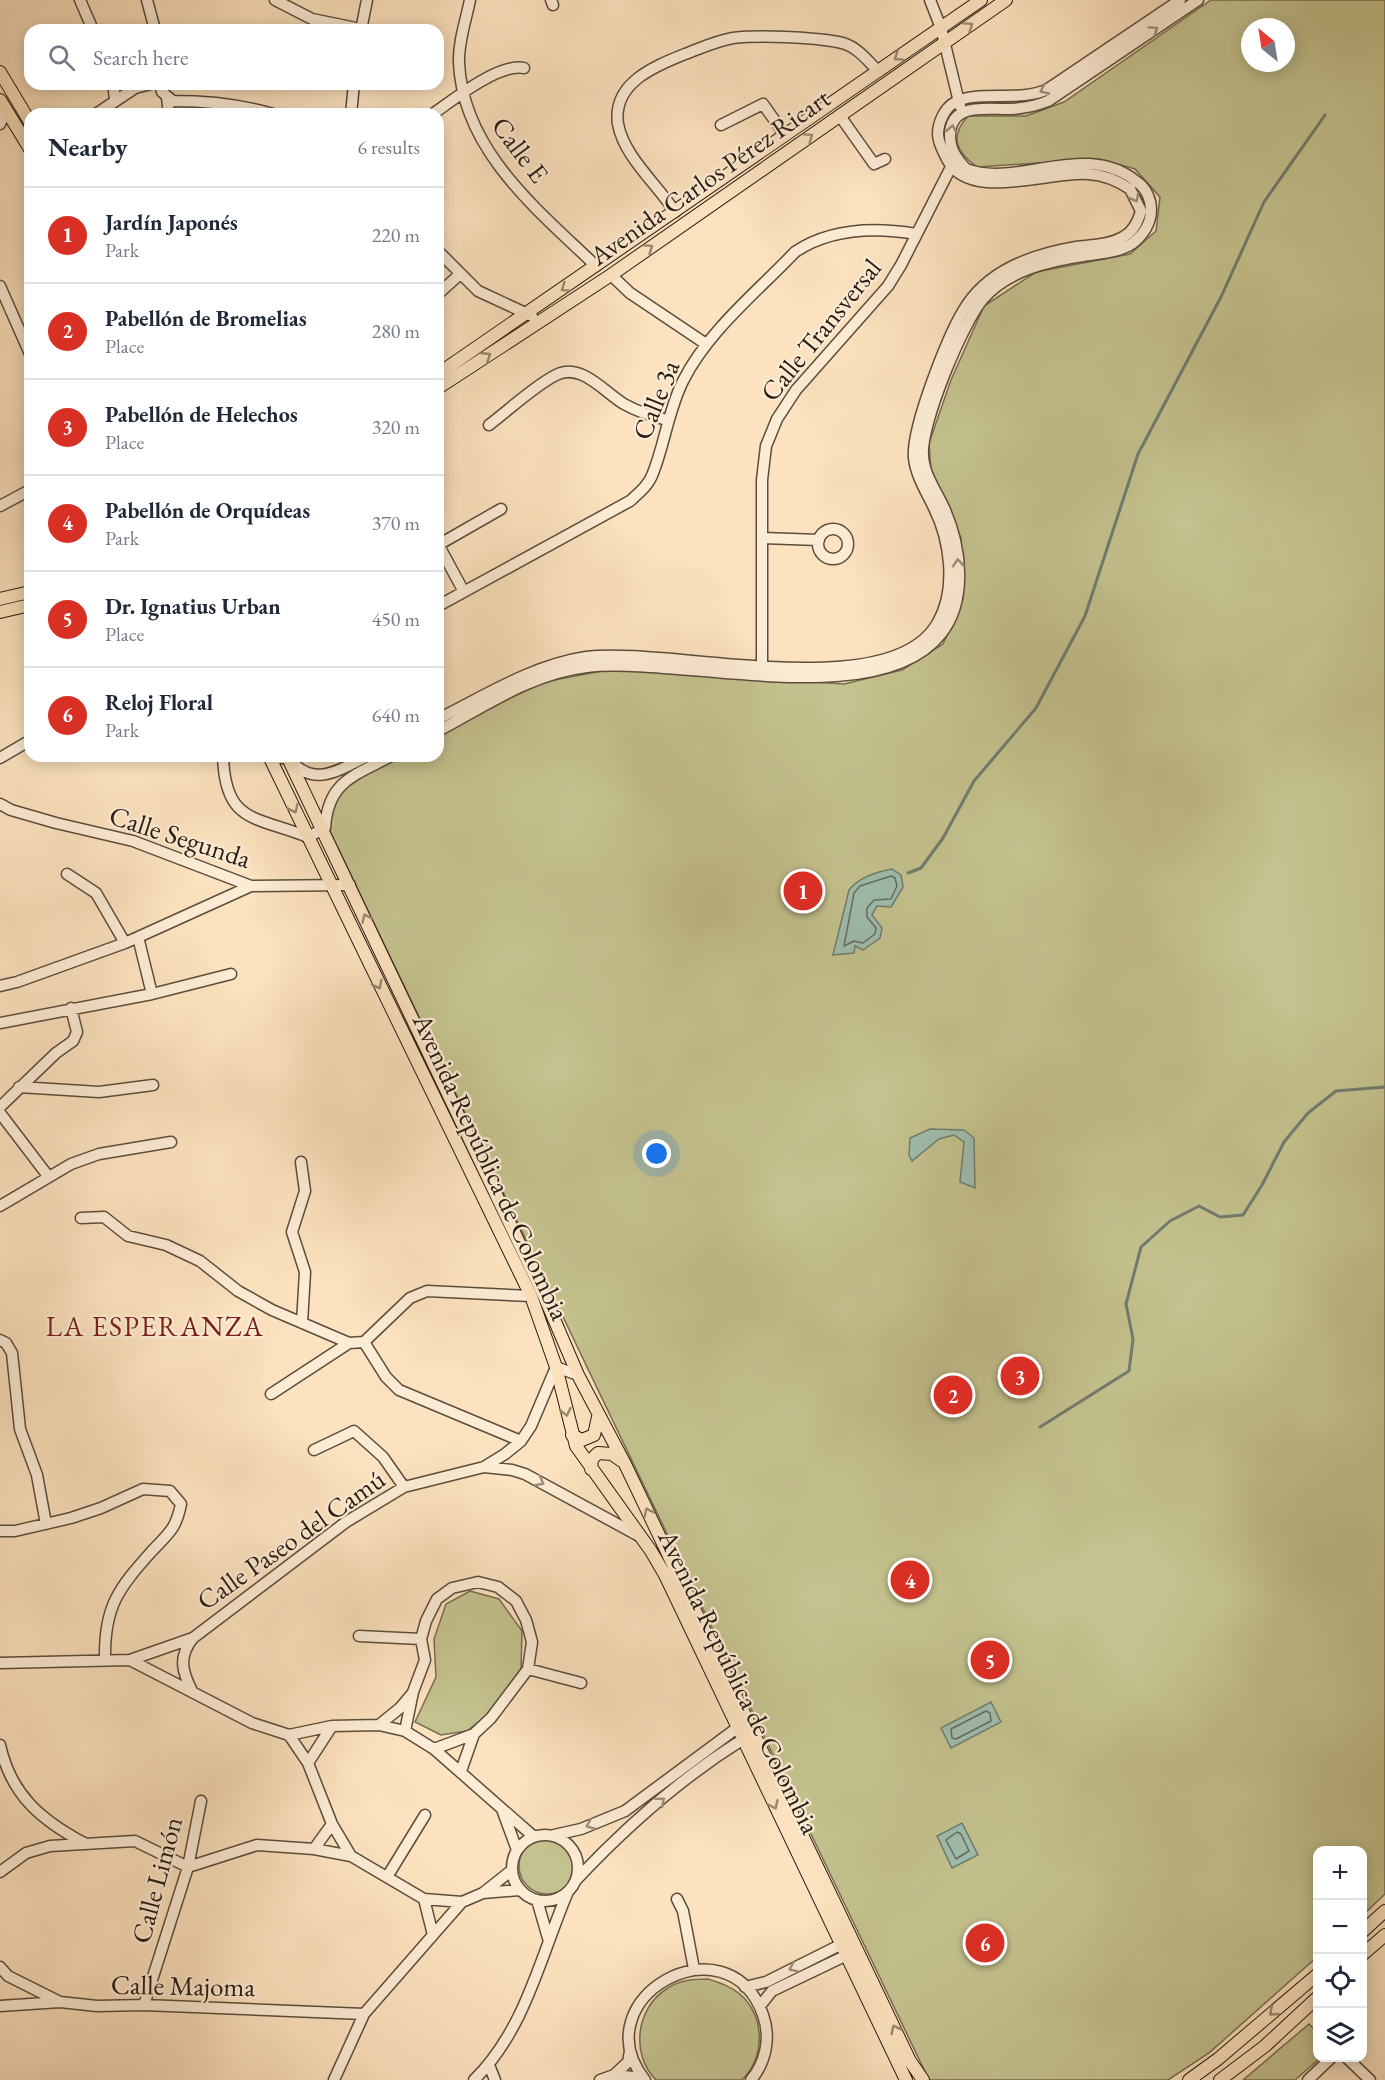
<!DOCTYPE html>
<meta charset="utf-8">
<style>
body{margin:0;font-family:"EB Garamond",serif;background:#f6f6f7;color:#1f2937}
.controls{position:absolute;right:18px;bottom:18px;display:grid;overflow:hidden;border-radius:12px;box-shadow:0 3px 15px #0003}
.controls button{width:54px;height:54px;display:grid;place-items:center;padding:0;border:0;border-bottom:2px solid #e0e1e3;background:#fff;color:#1f2937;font:30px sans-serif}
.compass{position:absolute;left:1241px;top:18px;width:54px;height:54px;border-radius:50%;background:#fff;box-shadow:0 3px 15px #0003;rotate:330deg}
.you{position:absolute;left:657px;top:1154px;width:21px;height:21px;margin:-15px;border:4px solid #fff;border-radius:50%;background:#1a73e8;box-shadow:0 0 0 9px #1a73e833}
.badge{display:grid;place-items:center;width:39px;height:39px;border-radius:50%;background:#d93025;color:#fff;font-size:20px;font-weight:700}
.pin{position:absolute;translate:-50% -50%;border:3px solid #fff;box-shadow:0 2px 6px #0006}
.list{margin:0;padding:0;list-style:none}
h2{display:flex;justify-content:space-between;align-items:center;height:78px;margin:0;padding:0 24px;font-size:26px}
h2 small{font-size:20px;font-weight:400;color:#747a83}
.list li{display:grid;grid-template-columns:39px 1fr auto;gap:18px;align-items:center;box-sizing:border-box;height:96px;padding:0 24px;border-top:2px solid #e0e1e3}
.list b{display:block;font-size:22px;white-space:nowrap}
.list p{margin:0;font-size:20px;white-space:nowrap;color:#747a83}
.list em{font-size:20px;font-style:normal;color:#747a83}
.icon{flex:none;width:33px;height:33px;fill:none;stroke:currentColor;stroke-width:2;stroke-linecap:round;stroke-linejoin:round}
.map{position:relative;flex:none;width:1385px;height:2080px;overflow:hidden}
.search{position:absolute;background:#fff;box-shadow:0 3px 15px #0003;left:24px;top:24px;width:420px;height:66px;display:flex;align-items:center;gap:15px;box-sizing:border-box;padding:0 21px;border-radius:18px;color:#747a83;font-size:22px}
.panel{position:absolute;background:#fff;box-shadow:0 3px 15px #0003;left:24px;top:108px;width:420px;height:654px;border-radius:18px}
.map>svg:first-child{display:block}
.green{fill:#c4c28e;stroke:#766e50;stroke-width:1.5;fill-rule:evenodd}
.water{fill:#9fbeae;stroke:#6f7c6f;stroke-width:1.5}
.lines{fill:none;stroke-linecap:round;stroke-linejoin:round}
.shore{stroke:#636c60;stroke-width:1.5}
.stream{stroke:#6f7c6f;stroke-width:3}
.minor-casing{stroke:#5c4c3c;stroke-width:13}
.major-casing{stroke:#271a11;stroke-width:14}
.minor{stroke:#fdecd5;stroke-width:10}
.major{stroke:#fce2be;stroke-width:12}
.oneway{stroke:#9c8870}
.oneway2{stroke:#9d8e7d}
.labels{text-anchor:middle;stroke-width:4.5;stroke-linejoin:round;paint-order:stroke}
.street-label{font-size:27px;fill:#271a11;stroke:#fdecd5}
.neighbourhood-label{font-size:28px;letter-spacing:1.5px;fill:#7a1f14;stroke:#fdecd5}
</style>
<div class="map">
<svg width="1385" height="2080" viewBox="0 0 1385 2080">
<rect width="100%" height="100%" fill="#fce2be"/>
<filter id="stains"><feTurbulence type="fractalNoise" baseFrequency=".00333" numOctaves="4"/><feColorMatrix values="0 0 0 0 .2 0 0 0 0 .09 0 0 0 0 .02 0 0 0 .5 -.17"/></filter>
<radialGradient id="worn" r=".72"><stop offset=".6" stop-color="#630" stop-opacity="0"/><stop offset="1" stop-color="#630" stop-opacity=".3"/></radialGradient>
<path class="green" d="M1211,0H1385V1894L1363,1915L1362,1850H1318L1317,1957L1209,2053L1168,2080H929L329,829L330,810L342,787L396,756H438V732L544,682L612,669L844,684L902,670L943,644L963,599L961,538L931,469L929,443L951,380L984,306L1036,272L1130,254L1156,231L1160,197L1135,169L1099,159L977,167C956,152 949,137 968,116H1026L1064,102ZM1250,27H1286V63H1250Z
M470,1591L499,1599L522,1631L521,1669L487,1715L467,1731L441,1735L415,1722L436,1677L434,1639L446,1604Z
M519 1866a28 28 0 1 1 56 0a28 28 0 1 1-56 0Z
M708,1979C721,1983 735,1988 745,1999C765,2022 764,2058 742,2080H656C630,2054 636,2007 668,1988C680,1980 694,1979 708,1979Z
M1309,2024L1317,2032L1318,2058H1320L1295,2080H1243Z"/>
<path class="water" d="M892,869L901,875L903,887L891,907L877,906L872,915L882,928L880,938L863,950L855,946L854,953L833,955L849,890C859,877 876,872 892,869Z
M930,1129L964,1130L974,1138L975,1188L960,1182L964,1142L954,1135L939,1139L912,1161L909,1155L910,1138Z
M991,1702L1001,1722L951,1748L941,1728Z
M962,1823L978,1855L952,1868L937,1836Z"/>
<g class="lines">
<path class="shore" d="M891,876L895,878L897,886L891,899L874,900L867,908V917L876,928L875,934L863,943L854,941L844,946L854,893L860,886Z
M986,1711L990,1713L991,1721L956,1739L952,1738L951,1729Z
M957,1832L961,1834L969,1851L956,1859L946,1840Z"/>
<path class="stream" d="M908,873L921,868L943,838L974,781L1036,708L1085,616L1138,454L1221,297L1264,202L1325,115
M1040,1427L1129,1371L1133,1339L1126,1304L1141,1247L1170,1221L1199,1206L1220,1217L1243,1215L1262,1185L1284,1142L1308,1113L1336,1091L1385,1087"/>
<defs>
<path id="minor" d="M80,0L93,30
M147,0L155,30
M275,0L312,19L361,29
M470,0C466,20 458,43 459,63C463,151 538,210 596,266
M551,0L553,5
M930,0L941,28L960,106
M361,30L367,0
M113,84L115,99
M160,84L162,92L173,101C209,101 239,104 273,114
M167,98L169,114
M96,114L135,88L151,84
M351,114L354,84
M433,114C454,99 499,63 524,68
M840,116L874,164L885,159
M0,124L6,110
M721,125L763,104L785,135
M675,212C658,185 624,157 618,124C612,83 655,66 685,54C701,48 716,41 733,38C759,35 811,37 838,42C856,45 866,59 878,71
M438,251L478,291L532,316
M611,275L630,293L706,344
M0,286L30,354
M438,294L459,275
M489,425C509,410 534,386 556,375C581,362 604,392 624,404C638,412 651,416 667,420
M0,506L30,490
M818 544a15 15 0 1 1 30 0a15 15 0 1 1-30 0Z
M762,538L819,540
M438,544L464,592
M438,545L501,509
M438,606L630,501C639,493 649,485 653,473C665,443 668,411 683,381C708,331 757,292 795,252C831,228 874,227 916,234
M762,671V480L766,446L777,419L796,390L888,286L901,265L951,167
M438,719C486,695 533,665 586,657C668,646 892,707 938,622C957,589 950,540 934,508C926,491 916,476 914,458C911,429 947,338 963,311C987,270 1031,255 1076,247C1092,245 1109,245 1123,237C1133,232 1138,222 1141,211L1130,189C1117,180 1104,175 1088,174C1048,171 969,203 947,159C943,151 938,143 938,134C938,122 945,108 954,103C977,89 1019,103 1048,89L1180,0
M438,731C485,706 533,673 587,667C679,656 878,714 941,634C968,600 961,547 945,510C937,492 924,475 923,456C920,425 963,322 983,299C1007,271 1048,261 1083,256C1100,253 1118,253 1133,243C1143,235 1151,223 1151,210C1151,199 1146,188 1137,182C1085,139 1018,189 966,169C957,159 950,150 950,136C950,101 988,110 1012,109C1025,108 1036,106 1048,101L1198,0
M223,756C225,824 256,816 308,837L325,828C328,781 354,776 391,756
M0,758L29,741
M270,758H289C312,789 340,770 367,756
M0,804L11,810L56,823L133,841L251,886L350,885
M67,874L96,893L125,943
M138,937L152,994
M0,986L17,982L125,943L251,886
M0,1023L152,994L231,974
M19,1087L99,1092L153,1085
M0,1107L56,1053L73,1041L77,1032L71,1008
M0,1113L48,1176
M301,1162L305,1191L292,1232L305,1272L302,1323
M0,1206L71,1164L99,1154L171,1142
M81,1218L104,1217L128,1236L166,1245L200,1261L238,1291L272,1310L349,1343L364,1342
M0,1340L6,1343L12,1353L20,1429L37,1475L46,1524
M364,1342L386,1377L399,1390L521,1441
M364,1342L410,1298L427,1291L531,1296
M271,1394L349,1343
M314,1450L354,1431L383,1457L404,1487
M484,1467L512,1470L525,1474L641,1537
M0,1531H15L71,1518L101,1508L143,1489L170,1491L181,1504C176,1529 169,1533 152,1551C118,1589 104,1607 105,1659
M359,1636L421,1639
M130,1660L252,1723L289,1735L332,1726L379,1725L405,1731L434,1749L533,1836
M0,1663L130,1660L193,1638L346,1522L404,1487L484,1467L505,1454L521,1441L531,1426L556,1367L578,1375
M528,1669L581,1683
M192,1691C182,1671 178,1657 193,1638
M379,1725L400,1708L411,1695
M405,1731L413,1692L425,1660L421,1639L426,1621L437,1599L452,1588L478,1582L498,1587L516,1601L526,1620L532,1642L528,1669L491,1718L474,1734L434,1749
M289,1735L308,1763L332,1824L351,1856
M0,1745C11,1795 41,1820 84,1843
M308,1763L332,1726
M461,1771L474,1734
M503,1812L517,1850
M512 1868a33 33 0 1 1 66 0a33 33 0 1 1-66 0Z
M554,1835L581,1829L625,1811L737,1728
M314,1849L332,1824
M0,1872L26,1853L50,1846L135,1841L188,1867L257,1845L314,1849L351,1856L424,1899L433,1935L462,1902L483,1893L512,1870
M387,1877L425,1815
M577,1879C626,1827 681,1778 742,1740
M483,1893L520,1890
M424,1899L462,1902
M677,1899L683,1911L694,1969
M537,1900L548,1938
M0,1967L8,1976L60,2002
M745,1987L766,1982L840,1945
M144,2005L188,1867L201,1801
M0,2006L60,2002L97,2006L144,2005L364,2014
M760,2006L772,1991L845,1956
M1347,2058L1370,2080
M489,2065L495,2080
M614,2075L643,2078
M334,2080L364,2014L433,1935
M474,2080C525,2030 540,1958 567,1894
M600,2080L614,2075L628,2062L630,2051
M645,2080C580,1998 728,1916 763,2015C771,2037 766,2062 751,2080
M1308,2080L1331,2058"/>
<path id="major" d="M0,72L30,122
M0,100L30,149
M438,374L981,0
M438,388L611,275L1006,0
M0,599L30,592
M0,612L30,605
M269,756L531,1296L556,1367L576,1446L651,1551L665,1575L906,2080
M287,756L542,1291L578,1375L625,1464L910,2061L923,2080
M572,1435L582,1440L594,1435L598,1417
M591,1469L592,1459L598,1453L612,1454L622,1461
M1362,1932L1385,1911
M1362,1955L1385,1935
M1189,2080L1218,2059L1318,1974
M1220,2080L1265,2046L1318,1997"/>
</defs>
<use href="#minor" class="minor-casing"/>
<use href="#major" class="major-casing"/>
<use href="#minor" class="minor"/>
<use href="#major" class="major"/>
</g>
<defs><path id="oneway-chevron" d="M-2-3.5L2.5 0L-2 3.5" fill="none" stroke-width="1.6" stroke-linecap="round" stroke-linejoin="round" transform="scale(1.5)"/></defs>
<g class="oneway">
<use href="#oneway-chevron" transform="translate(969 26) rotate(-35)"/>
<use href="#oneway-chevron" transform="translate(898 57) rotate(146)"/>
<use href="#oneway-chevron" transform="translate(809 137) rotate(-35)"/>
<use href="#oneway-chevron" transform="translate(649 248) rotate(-35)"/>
<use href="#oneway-chevron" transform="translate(565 288) rotate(145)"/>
<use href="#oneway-chevron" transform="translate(487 356) rotate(-33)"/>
<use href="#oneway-chevron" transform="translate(294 809) rotate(64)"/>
<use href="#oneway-chevron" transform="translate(366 918) rotate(-115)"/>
<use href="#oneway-chevron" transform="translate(378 985) rotate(64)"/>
<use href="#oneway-chevron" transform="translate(566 1412) rotate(77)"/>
<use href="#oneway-chevron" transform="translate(648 1512) rotate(-115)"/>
<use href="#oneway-chevron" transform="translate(774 1805) rotate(65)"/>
<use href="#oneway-chevron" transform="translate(1273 2012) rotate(139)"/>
<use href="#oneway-chevron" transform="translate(895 2029) rotate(-116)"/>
</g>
<g class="oneway2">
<use href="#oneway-chevron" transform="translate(1154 30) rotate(-34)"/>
<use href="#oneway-chevron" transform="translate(1044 90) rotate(154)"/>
<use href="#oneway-chevron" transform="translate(952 129) rotate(-80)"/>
<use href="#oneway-chevron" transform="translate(1135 198) rotate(62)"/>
<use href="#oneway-chevron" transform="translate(958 563) rotate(-94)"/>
<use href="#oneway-chevron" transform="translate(540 1482) rotate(28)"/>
<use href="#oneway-chevron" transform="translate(661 1801) rotate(-40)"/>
<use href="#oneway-chevron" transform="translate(590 1825) rotate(158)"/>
<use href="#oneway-chevron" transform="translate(793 1968) rotate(154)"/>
</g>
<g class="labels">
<g class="street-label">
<text transform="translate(520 150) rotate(53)" y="9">Calle E</text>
<text transform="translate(710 177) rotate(-35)" y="9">Avenida Carlos Pérez Ricart</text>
<text transform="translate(821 330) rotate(-51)" y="9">Calle Transversal</text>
<text transform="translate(656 400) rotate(-68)" y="9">Calle 3a</text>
<text transform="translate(180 837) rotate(18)" y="9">Calle Segunda</text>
<text transform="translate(491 1167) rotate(65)" y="9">Avenida República de Colombia</text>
<text transform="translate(291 1540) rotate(-35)" y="9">Calle Paseo del Camú</text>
<text transform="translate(739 1682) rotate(64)" y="9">Avenida República de Colombia</text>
<text transform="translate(157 1880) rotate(-75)" y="9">Calle Limón</text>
<text transform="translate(183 1986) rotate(1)" y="9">Calle Majoma</text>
</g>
<g class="neighbourhood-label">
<text x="155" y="1336">LA ESPERANZA</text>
</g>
</g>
<rect width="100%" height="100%" filter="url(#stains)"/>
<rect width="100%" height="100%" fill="url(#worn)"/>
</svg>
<div class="controls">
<button>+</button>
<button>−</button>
<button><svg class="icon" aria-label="locate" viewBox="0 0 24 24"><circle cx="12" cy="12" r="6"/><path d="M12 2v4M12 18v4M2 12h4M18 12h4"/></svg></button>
<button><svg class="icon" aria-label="layers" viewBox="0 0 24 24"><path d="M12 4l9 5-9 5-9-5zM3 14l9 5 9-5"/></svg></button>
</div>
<svg class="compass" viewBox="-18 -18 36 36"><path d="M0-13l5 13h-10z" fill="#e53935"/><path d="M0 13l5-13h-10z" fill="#747a83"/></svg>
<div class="you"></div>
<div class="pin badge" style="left:803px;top:891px">1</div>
<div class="pin badge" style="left:953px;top:1395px">2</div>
<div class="pin badge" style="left:1020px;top:1376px">3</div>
<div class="pin badge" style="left:910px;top:1580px">4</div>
<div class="pin badge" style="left:990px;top:1660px">5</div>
<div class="pin badge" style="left:985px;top:1943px">6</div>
<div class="search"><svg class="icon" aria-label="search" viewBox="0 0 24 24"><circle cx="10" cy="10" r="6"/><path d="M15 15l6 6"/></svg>Search here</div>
<section class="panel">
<h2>Nearby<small>6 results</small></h2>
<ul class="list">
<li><span class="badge">1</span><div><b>Jardín Japonés</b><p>Park</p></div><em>220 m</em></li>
<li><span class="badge">2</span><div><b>Pabellón de Bromelias</b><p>Place</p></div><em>280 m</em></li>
<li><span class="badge">3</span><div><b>Pabellón de Helechos</b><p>Place</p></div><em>320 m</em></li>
<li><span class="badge">4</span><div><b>Pabellón de Orquídeas</b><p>Park</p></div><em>370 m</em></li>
<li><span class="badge">5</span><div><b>Dr. Ignatius Urban</b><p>Place</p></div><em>450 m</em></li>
<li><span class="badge">6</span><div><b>Reloj Floral</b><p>Park</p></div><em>640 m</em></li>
</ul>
</section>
</div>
